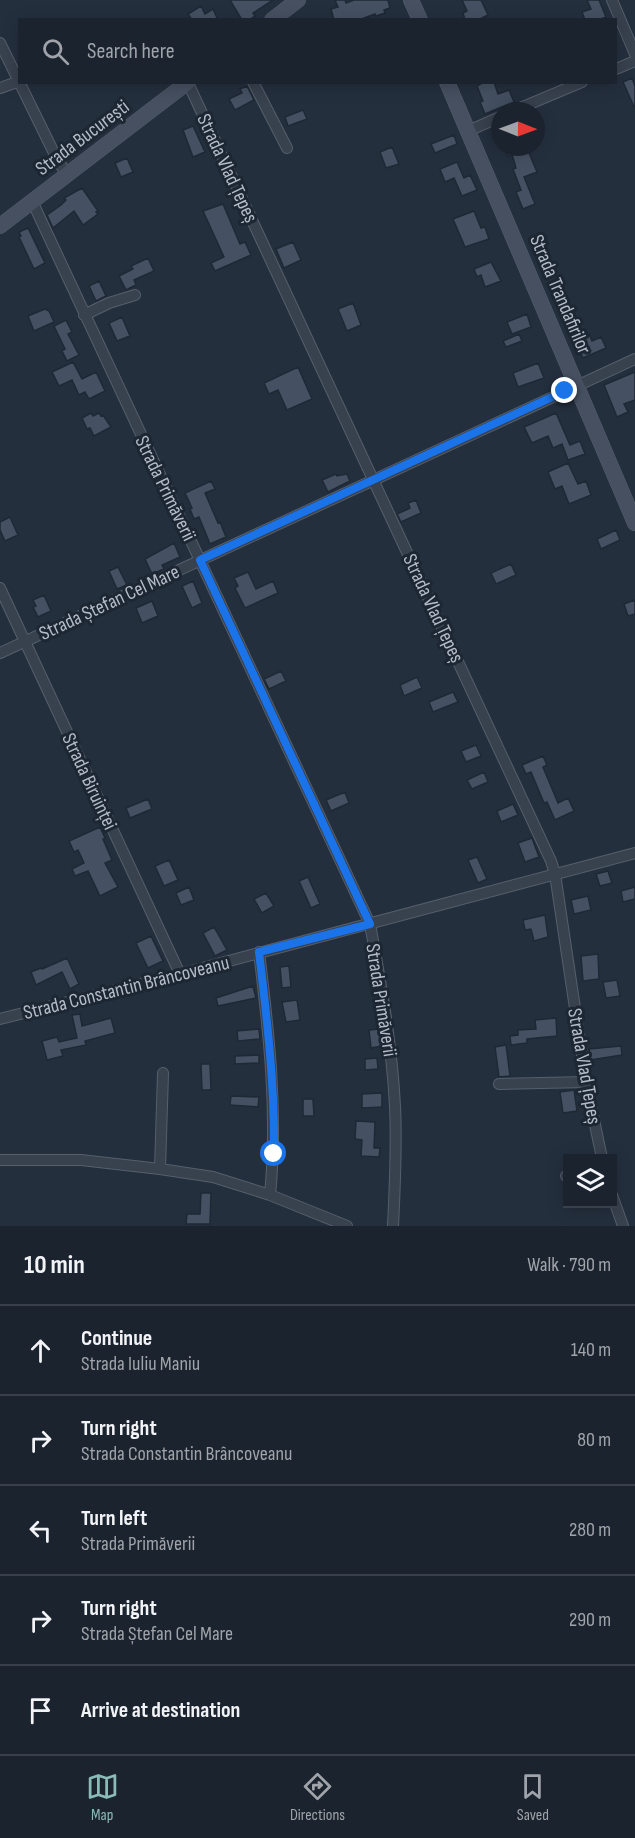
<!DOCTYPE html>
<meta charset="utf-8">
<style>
body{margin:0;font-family:"Sofia Sans Condensed",sans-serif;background:#242b36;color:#f1f3f6}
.controls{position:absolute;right:18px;bottom:18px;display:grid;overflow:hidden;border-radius:0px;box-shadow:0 3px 15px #0003}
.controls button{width:54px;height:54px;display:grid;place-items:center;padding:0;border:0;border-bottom:2px solid #39404a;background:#1b232e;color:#f1f3f6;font:30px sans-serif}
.compass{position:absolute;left:491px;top:102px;width:54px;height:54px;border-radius:50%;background:#1b232e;box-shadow:0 3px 15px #0003;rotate:91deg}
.stop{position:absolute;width:18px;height:18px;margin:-14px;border:4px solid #1a73e8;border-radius:50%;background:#fff}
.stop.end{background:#1a73e8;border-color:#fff;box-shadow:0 2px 6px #0008}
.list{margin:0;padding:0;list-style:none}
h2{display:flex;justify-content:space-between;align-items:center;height:78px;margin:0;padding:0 24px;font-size:26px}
h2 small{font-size:20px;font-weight:400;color:#a0a4aa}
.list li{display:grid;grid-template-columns:39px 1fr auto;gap:18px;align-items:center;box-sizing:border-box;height:90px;padding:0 24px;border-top:2px solid #39404a}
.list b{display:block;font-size:22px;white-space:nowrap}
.list p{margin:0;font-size:20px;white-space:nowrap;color:#a0a4aa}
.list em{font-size:20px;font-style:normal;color:#a0a4aa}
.icon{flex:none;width:33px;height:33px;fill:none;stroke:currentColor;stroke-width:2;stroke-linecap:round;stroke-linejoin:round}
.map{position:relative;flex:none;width:635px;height:1226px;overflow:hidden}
.search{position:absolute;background:#1b232e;box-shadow:0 3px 15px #0003;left:18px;right:18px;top:18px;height:66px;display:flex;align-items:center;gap:15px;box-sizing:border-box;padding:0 21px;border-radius:0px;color:#a0a4aa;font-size:22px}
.sheet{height:528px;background:#1b232e}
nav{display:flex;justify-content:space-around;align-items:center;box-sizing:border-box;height:84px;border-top:2px solid #39404a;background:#1b232e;font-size:16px;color:#a0a4aa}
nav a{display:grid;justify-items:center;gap:3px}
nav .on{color:#8bbbb9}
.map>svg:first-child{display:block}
.building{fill:#455162;stroke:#1f2835;stroke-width:1.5}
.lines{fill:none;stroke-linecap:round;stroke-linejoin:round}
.minor-casing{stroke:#565f6c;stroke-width:12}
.secondary-casing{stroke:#565f6c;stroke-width:16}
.minor{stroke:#38414e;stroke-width:10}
.secondary{stroke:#465061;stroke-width:15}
.route{stroke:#1a73e8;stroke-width:8}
.labels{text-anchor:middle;stroke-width:6;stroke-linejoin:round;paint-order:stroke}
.street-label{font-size:20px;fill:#b4bcc9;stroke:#1d2633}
</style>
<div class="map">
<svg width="635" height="1226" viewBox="0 0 635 1226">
<rect width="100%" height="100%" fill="#242f3e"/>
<path class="building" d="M230,0H273L253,13L255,16L249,20H242Z
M335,0H345L346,3L354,0H388L390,8L384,10L385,13L376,16L375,14L359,20H334L331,9L338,7Z
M462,0H481L488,15L478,20H465L463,13L467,11Z
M587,0H599L606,17L598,20H585L582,12L591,9Z
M201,6L205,14L213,9L218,20H192L188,14Z
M632,78L635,86V109L623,82Z
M484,82H494L498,94L509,90L514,102L485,114L480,102L483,101L477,86Z
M247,86L254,100L235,110L229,99L242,93L240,89Z
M303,110L307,119L288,126L285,117Z
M193,126L205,152L193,157L183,130Z
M454,135L457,144L435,153L431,144Z
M392,147L399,164L386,168L380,152Z
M504,147H529L527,148L537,172L524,177L535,204L523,209L516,192L521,190L513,169L516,168L512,154L508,156Z
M127,158L133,172L121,177L115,163Z
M457,162L464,178L470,175L477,190L462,196L454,178L445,182L440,169Z
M82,188L98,211L96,212L98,214L83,225L74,211L53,228L47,215L61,205L66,200L64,198Z
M223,204L240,244L245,242L251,255L215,271L211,263L224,257L203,211Z
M474,211L481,228L485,227L489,239L465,247L453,219Z
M28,228L45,263L34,269L19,237L21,236L19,232Z
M293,242L301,260L284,268L276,249Z
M148,258L154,271L134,280L136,285L126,290L119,276L133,269L131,266Z
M491,262L501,281L485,287L481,275L477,277L474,269Z
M99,281L106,296L96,301L89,286Z
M353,303L361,325L347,331L338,309Z
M45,309L49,311L54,322L34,331L28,316Z
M527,314L531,327L512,334L507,322Z
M122,317L130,336L117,341L109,323Z
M66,320L72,332L68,334L79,355L67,361L62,351L65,349L54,326Z
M519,334L522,341L506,347L503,341Z
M589,334L592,341L601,337L606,348L583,358L575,341Z
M73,362L82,379L96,372L105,391L89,399L85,392L79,395L72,380L59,386L52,372Z
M538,363L544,378L518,387L513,373Z
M298,367L312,399L287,410L278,390L269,394L264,383Z
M635,372V400L624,404L628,412L617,417L604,385Z
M91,413L93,416L99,413L101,416L103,415L111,427L94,436L90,428L87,429L82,418Z
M556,413L570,445L580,441L585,454L568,460L562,444L553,448L548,436L532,443L524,427Z
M568,463L578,484L586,481L591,495L569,504L562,486L555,489L548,472Z
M336,474L337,476L347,474L350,481L328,492L322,480Z
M211,481L215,489L205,493L218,523L220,522L226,537L210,544L199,517L194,519L190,509L192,508L185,493Z
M416,500L421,513L401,522L397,514L410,508L408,503Z
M10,517L18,535L5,541L0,530V522Z
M616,530L620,540L601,549L597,539Z
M174,543L180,557L162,565L164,569L152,574L145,559Z
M511,564L516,575L496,584L491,573Z
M118,567L127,585L117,589L109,571Z
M248,572L256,589L273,581L278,593L245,608L235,588L238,586L234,578Z
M193,581L202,603L192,608L182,586Z
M44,595L51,611L38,617L33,607L36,606L33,600Z
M635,600V614L628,616L624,604Z
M152,601L158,616L142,623L136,608Z
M281,671L286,681L269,689L264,679Z
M417,677L422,688L404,696L400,685Z
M453,692L458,702L433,712L429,702Z
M476,745L481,756L466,762L461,751Z
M543,756L547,765L543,767L558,803L568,798L574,811L555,820L547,802L544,803L531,772L526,774L522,765Z
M484,772L488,782L472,789L467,780Z
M345,792L349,803L331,811L326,800Z
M148,799L152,809L130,818L126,808Z
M513,804L518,815L501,822L497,811Z
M100,827L105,838L103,839L112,860L105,863L118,887L100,896L88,871L75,876L72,869L84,863L78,850L74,852L69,841Z
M532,838L539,857L525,862L518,843Z
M477,857L487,879L478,883L468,860Z
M169,860L178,880L164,886L155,866Z
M608,871L612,883L600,886L596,874Z
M308,877L320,904L311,908L299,881Z
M189,887L194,900L181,905L176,893Z
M635,887V899L623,902L621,891Z
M266,893L274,906L262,913L254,899Z
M588,896L591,910L574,914L571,900Z
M545,915L548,937L534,941L531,929L525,930L523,920Z
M214,927L227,950L215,956L203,933Z
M151,936L163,961L148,968L136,943Z
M598,954L599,979L583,981L581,956Z
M67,958L79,984L70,989L62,972L36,985L31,972L41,968L42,969Z
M289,966L291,987L282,988L280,967Z
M617,980L620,996L606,998L603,982Z
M253,986L256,998L218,1006L216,998Z
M297,1000L300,1020L286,1022L282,1002Z
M80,1014L82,1026L111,1018L115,1033L85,1041L86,1045L61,1050L63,1056L47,1060L42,1041L57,1037L59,1042L77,1038L72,1015Z
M556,1018L557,1036L527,1039V1043L511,1045L510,1036L518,1035V1030L536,1029L535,1020Z
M259,1029L260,1039L238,1041L237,1031Z
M380,1029L382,1046L371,1048L369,1030Z
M506,1045L510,1076L499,1077L495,1047Z
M621,1046L622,1055L590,1060L589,1049Z
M259,1055V1063L235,1064V1056Z
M377,1058L378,1069L365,1070V1059Z
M201,1064H210L211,1090H202Z
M574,1090L577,1111L563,1113L560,1092Z
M382,1093V1107L362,1108V1094Z
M231,1096L259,1097L258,1107L230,1105Z
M303,1099H313L314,1116H303Z
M356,1121L375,1122L374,1148H380L379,1157L361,1156L362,1140L355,1139Z
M201,1193H211L210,1224H186L187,1214H200Z"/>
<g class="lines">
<defs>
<path id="minor" d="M612,0L635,54
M0,43L56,157L67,175
M616,69L635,61
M253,82L287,148
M188,83L551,861L555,874L586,1082L602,1158
M0,88L17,82
M513,111L582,82
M468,131L500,117
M32,201L370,924C381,984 392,1045 395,1106C397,1146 395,1186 393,1226
M84,315L109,303L135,295
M0,588L180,974
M0,653L635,359
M259,952C269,1033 278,1114 270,1195
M0,1019L180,974L635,853
M499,1084L586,1082
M0,1160H81L160,1169L213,1177L270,1195L347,1226
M160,1169L163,1073
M566,1176H568
M612,1195L623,1226"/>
<path id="secondary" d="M411,0L420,20
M272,20L298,0
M447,82L635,523
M0,226L188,82"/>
</defs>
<use href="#minor" class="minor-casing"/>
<use href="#secondary" class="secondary-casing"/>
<use href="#minor" class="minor"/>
<use href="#secondary" class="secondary"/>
</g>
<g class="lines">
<path class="route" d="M274,1154C275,1086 267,1019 259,952L370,924L200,560L565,391"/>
</g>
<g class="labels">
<g class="street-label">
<text transform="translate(82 137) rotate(-37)" y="7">Strada București</text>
<text transform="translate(228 168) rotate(65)" y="7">Strada Vlad Țepeș</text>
<text transform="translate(561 294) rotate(67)" y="7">Strada Trandafirilor</text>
<text transform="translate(166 488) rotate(64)" y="7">Strada Primăverii</text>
<text transform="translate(109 602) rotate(-25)" y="7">Strada Ștefan Cel Mare</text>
<text transform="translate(434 608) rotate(65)" y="7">Strada Vlad Țepeș</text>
<text transform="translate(90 781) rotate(65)" y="7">Strada Biruinței</text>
<text transform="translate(126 987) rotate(-14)" y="7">Strada Constantin Brâncoveanu</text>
<text transform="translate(382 1000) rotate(81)" y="7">Strada Primăverii</text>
<text transform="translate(585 1066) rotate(80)" y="7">Strada Vlad Țepeș</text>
</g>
</g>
</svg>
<div class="controls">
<button><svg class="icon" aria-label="layers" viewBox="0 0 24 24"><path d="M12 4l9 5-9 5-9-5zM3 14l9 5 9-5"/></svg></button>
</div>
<svg class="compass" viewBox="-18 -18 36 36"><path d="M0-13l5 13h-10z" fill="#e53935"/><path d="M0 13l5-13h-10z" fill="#a0a4aa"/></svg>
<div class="stop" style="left:274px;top:1154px"></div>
<div class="stop end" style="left:565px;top:391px"></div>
<div class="search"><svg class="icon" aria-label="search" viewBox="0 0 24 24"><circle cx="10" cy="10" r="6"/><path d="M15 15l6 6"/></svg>Search here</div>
</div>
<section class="sheet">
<h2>10 min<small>Walk · 790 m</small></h2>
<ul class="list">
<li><svg class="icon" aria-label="ahead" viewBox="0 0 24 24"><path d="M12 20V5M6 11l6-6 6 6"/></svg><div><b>Continue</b><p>Strada Iuliu Maniu</p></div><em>140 m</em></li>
<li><svg class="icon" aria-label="right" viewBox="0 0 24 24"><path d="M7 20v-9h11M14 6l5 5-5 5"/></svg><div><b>Turn right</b><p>Strada Constantin Brâncoveanu</p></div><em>80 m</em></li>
<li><svg class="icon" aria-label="left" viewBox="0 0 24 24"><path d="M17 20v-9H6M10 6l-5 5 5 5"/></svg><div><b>Turn left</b><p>Strada Primăverii</p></div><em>280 m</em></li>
<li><svg class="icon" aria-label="right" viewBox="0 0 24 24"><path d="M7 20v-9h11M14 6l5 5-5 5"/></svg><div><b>Turn right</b><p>Strada Ștefan Cel Mare</p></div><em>290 m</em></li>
<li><svg class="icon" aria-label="arrive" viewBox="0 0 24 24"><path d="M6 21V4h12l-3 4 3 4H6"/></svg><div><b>Arrive at destination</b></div></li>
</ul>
</section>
<nav>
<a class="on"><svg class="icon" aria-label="map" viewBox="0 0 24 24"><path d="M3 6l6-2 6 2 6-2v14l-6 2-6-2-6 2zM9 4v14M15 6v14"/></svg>Map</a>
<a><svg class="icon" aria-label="directions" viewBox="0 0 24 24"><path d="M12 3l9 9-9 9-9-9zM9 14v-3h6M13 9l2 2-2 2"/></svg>Directions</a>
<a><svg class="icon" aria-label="saved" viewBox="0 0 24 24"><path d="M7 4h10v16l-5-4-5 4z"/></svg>Saved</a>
</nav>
